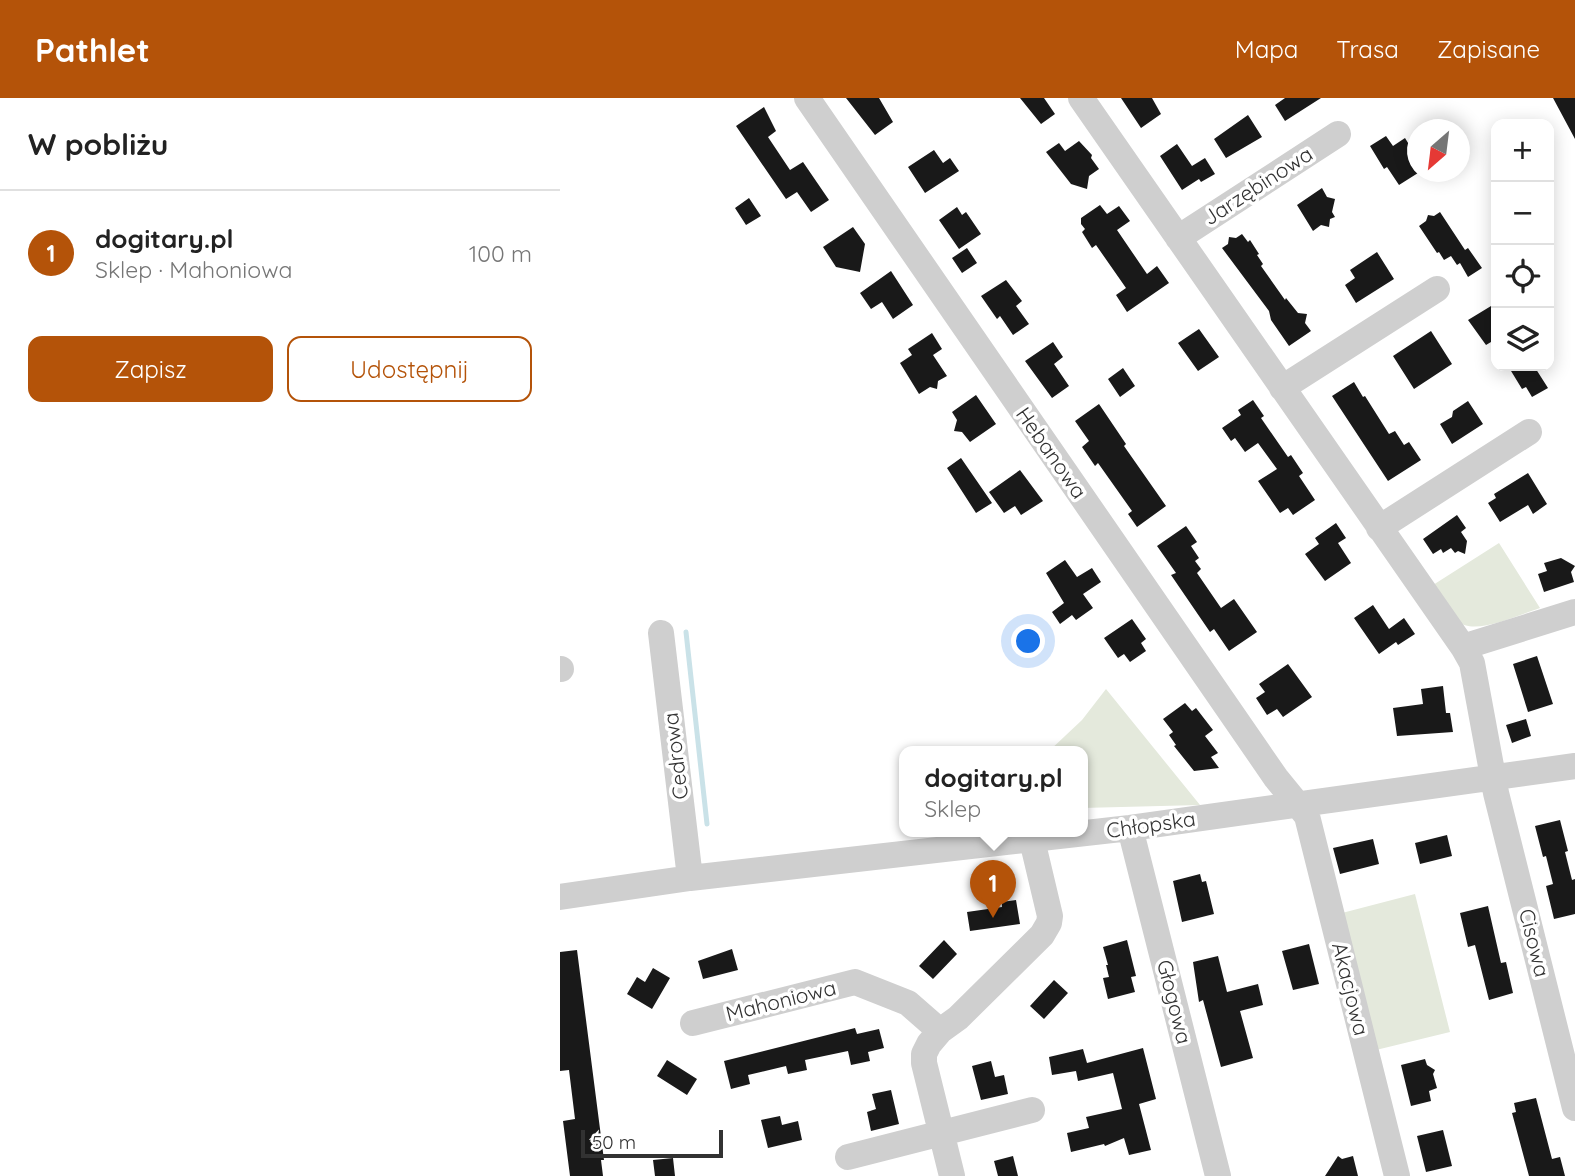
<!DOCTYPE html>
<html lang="pl">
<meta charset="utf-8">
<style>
body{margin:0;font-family:Quicksand,sans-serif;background:#f2f2f2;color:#222}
.controls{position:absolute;right:21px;top:21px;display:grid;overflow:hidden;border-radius:14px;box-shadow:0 4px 18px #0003}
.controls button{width:63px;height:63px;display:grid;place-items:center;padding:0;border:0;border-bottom:2px solid #e0e0e0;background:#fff;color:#222;font:35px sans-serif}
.compass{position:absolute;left:847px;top:21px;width:63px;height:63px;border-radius:50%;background:#fff;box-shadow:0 4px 18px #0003;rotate:208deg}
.scale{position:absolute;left:21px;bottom:18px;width:142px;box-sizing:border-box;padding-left:7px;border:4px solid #323232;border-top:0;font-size:19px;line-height:24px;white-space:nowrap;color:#323232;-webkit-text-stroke:5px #fff;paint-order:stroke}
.you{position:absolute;left:469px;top:544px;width:24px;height:24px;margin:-18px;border:5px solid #fff;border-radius:50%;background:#1a73e8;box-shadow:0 0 0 10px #1a73e833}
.badge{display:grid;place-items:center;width:46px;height:46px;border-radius:50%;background:#b45309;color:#fff;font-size:23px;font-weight:700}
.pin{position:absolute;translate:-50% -58px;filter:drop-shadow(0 2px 4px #0008)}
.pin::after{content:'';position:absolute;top:37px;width:24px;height:21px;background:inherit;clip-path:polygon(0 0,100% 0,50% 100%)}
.popup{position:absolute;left:339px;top:648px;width:189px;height:91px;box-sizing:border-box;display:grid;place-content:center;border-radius:14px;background:#fff;filter:drop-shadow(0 2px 5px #0005);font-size:23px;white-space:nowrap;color:#767676}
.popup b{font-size:26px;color:#222}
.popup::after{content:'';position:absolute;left:50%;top:100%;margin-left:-14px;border:14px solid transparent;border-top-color:#fff}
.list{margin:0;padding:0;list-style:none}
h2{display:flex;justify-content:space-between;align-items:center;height:91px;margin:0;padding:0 28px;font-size:30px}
h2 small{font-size:23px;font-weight:400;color:#767676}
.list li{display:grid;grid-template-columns:46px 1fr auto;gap:21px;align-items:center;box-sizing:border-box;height:126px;padding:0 28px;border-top:2px solid #e0e0e0}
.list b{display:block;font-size:26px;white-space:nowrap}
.list p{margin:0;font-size:23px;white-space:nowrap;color:#767676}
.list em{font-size:23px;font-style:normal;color:#767676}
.actions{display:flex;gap:14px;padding:21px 28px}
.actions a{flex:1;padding:16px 0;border:2px solid #b45309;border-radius:14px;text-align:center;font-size:24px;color:#b45309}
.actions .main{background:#b45309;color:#fff}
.icon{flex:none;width:38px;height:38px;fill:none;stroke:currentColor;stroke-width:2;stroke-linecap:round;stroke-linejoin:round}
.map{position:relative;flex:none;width:1015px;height:1078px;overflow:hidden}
header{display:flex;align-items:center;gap:42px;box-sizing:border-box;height:98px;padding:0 35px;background:#b45309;color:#fff}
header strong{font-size:33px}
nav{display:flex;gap:38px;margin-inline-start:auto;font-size:24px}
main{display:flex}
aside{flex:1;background:#fff}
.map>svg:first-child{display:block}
.green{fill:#e4e9dc}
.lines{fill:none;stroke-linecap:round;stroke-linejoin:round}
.stream{stroke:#cae2e8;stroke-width:5}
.building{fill:#191919}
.minor{stroke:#cfcfcf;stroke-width:26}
.labels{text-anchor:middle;stroke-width:7;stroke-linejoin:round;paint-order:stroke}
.street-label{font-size:21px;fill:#323232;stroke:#fff}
</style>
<header>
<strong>Pathlet</strong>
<nav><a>Mapa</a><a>Trasa</a><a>Zapisane</a></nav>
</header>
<main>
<aside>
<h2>W pobliżu<small></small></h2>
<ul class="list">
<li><span class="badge">1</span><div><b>dogitary.pl</b><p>Sklep · Mahoniowa</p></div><em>100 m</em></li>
</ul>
<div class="actions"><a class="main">Zapisz</a><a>Udostępnij</a></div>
</aside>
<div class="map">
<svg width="1015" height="1078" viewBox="0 0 1015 1078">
<rect width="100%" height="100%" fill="#fff"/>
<path class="green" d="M939,445L980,510C961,516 913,539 898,523C888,513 881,498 873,487Z
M546,591L640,707L522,710V654H488L522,622Z
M855,796L890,934L816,952L782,815Z"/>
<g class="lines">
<path class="stream" d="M126,534L147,726"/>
</g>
<path class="building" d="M286,0H319L333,24L315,37Z
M460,0H484L495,16L481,26Z
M561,0H592L601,16L581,30Z
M725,0H761L725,23L715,7Z
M993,0H1015V41Z
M204,9L216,33L208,39L230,72L243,64L269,102L251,114L237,94L226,101L176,28Z
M688,17L702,39L666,60L654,41Z
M826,38L833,48L845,40L853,53L858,54V75L839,87L827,69L824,71L810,48Z
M519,43L532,57L531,60L539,71L529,78L527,91L511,86L486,54L499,45L505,53Z
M617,46L632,68L645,60L655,76L641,84L639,81L622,92L600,58Z
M374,52L383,65L390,60L399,73L365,95L348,69Z
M762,90L767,99L775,101L772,114L775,119L770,121L769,129L761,127L753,133L737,107Z
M189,100L201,118L186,127L175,110Z
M540,107L547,116L559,108L570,123L557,132L587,176L597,168L609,185L567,214L556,197L566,190L536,147L532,150L522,134L525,131L521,126V120Z
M397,109L402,117L406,114L421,136L399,151L379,122Z
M880,114L905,152L908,150L922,170L908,179L900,165L897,167L891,158L884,162L879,154L877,155L859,128L866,123L868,117L874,118Z
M293,129L305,146L300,174L276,169L263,149Z
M682,136L688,144L690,142L699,156L697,157L703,166L701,168L725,202L726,200L738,215L747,216L745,225L751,233L729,248L711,222L709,213L662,150L668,146L669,139L676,140Z
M407,150L417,165L402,175L392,160Z
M817,154L834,181L796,205L785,187L795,180L790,172Z
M331,173L353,207L333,221L322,204L311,211L300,195Z
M446,182L462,203L456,208L469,226L453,237L440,218L437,221L421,198Z
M936,205V241L926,247L908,222Z
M639,231L659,259L638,273L618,245Z
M871,233L892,266L854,291L833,258Z
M372,235L382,251L373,257L387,278L378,283L377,291L370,289L359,296L340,265L352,257L348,251Z
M493,244L503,259L494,266L509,288L492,300L465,263Z
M948,268H974L988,290L972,299L966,289L962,291Z
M563,270L575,288L560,299L548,281Z
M794,284L803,299L805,298L829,336L835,333L844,347L849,344L861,362L828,383L772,298Z
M416,297L436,326L410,344L402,334L394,333L397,322L392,314Z
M693,302L704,318L701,320L728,359L731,357L743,375L739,378L755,402L733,417L728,410L720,415L698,383L717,371L698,345L685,354L675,340L671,343L662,330L681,317L678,312Z
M908,303L923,326L892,346L880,326L892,319L893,313Z
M539,306L566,346L564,348L606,408L577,429L568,416L572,413L538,365L535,368L522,349L529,343L515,323Z
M401,360L432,405L416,415L387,370Z
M460,372L483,403L461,417L455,408L444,415L429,394Z
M968,375L987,406L973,416L968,407L940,424L928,405L936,400L934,396Z
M897,417L906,430L901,434L907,443L905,456L898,453L895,455L891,450L883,455L881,451L873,456L863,441Z
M776,425L786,440L778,445L791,465L765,483L745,456L759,446L755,440Z
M626,428L637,444L631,448L639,460L635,463L641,471L637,475L661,510L674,501L697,534L669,553L654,531L650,534L611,477L616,475L597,448Z
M1001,460L1015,468L1011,474L1014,484L984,494L978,476L987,473L984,465Z
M505,462L517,479L532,470L541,484L523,496L533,510L516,522L512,517L500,526L492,514L504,505L486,475Z
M813,507L829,531L844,520L855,536L838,547L836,544L819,556L794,520Z
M572,521L586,541L581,545L586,553L570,564L564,556L558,560L544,540Z
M977,558L993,606L968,614L953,566Z
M728,566L752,599L723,619L717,611L707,617L696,600L705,594L699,586Z
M883,588L886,615H890L893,634L837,638L833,610L863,606L861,591Z
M625,605L632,613L636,610L653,632L645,638L658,655L651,659L659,670L634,673L614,648L616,647L609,637L613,634L603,621Z
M966,621L971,638L952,645L946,627Z
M1000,722L1008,753L1005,754L1012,782L1015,781V816L994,821L986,788L993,786L986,758L983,759L975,728Z
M887,737L892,758L860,766L855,745Z
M813,741L819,766L780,776L773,750Z
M640,776L642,784L646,783L654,816L622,824L613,783Z
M456,802L460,826L410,833L407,814L442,809V804Z
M928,808L941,865L946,864L953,895L929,902L915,847L908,849L900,815Z
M384,842L397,856L373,881L359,868Z
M567,842L576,878L571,879L575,894L548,901L543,880L549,879L546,867H548L543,849Z
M749,846L759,886L733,892L722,853Z
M172,851L178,872L143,881L138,863Z
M17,852L44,1062H41L43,1078H10L3,1023L15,1021L9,972L0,973V854Z
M658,858L667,894L698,886L703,907L680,913L693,960L661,969L643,902L639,904L633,864Z
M93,870L110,880L92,911L67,896L77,879L85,884Z
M494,882L508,895L484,921L470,908Z
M295,930L297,936L319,931L324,950L308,954L310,963L291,967L288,953L245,962L247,972L228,976L226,968L188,977L190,986L171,991L164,963Z
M583,950L596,1001L579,1006L591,1052L569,1057L564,1040L545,1048L544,1046L511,1054L507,1035L529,1030L526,1019L562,1011L553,975L518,983L516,973L492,977L489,959L523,951L527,965Z
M865,961L867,967L875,972L873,976L877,990L869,993L871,1003L851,1008L841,967Z
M107,962L137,981L127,997L97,978Z
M431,963L435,979L444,977L448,996L421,1002L412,968Z
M331,992L339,1026L311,1033L307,1014L316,1011L312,996Z
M976,1000L992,1061L1000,1059L1005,1078H969L952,1015L956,1014L954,1005Z
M220,1018L222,1027L238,1023L242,1042L208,1050L201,1022Z
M883,1032L892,1068L866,1074L857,1038Z
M453,1058L458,1078H438L434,1063Z
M778,1058L782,1061L793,1058L798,1078H765Z
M113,1060L115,1078H95L93,1062Z"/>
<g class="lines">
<path class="minor" d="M247,0L716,680L747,718L837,1078
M521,0L903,549L912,565L936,695L1015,1010
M618,140L778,36
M722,290L877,191
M819,430L969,334
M101,535L130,780
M903,549L1015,514
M0,571H1
M570,730L658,1078
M0,799L130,780L570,730L1015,668
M133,925L295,884L348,905L380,933
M288,1059L472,1012
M392,1078L364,965V956L369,946L380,933L398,920L482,837L489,825L490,818L472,742"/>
</g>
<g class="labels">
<g class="street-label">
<text transform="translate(698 88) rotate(-33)" y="7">Jarzębinowa</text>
<text transform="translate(491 355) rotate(55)" y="7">Hebanowa</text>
<text transform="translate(116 658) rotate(-97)" y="7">Cedrowa</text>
<text transform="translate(591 727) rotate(-8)" y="7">Chłopska</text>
<text transform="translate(974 845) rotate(76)" y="7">Cisowa</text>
<text transform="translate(790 891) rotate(76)" y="7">Akacjowa</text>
<text transform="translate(221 903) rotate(-14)" y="7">Mahoniowa</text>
<text transform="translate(614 904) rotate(76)" y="7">Głogowa</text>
</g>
</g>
</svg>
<div class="controls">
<button>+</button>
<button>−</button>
<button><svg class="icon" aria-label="locate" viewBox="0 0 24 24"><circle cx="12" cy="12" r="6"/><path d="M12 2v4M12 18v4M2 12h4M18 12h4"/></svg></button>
<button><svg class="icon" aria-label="layers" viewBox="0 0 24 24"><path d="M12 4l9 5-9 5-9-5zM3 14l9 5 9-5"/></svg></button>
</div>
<svg class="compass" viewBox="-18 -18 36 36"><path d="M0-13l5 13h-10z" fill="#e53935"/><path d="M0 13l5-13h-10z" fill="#767676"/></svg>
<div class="scale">50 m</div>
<div class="you"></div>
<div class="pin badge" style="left:433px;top:820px">1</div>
<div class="popup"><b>dogitary.pl</b>Sklep</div>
</div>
</main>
